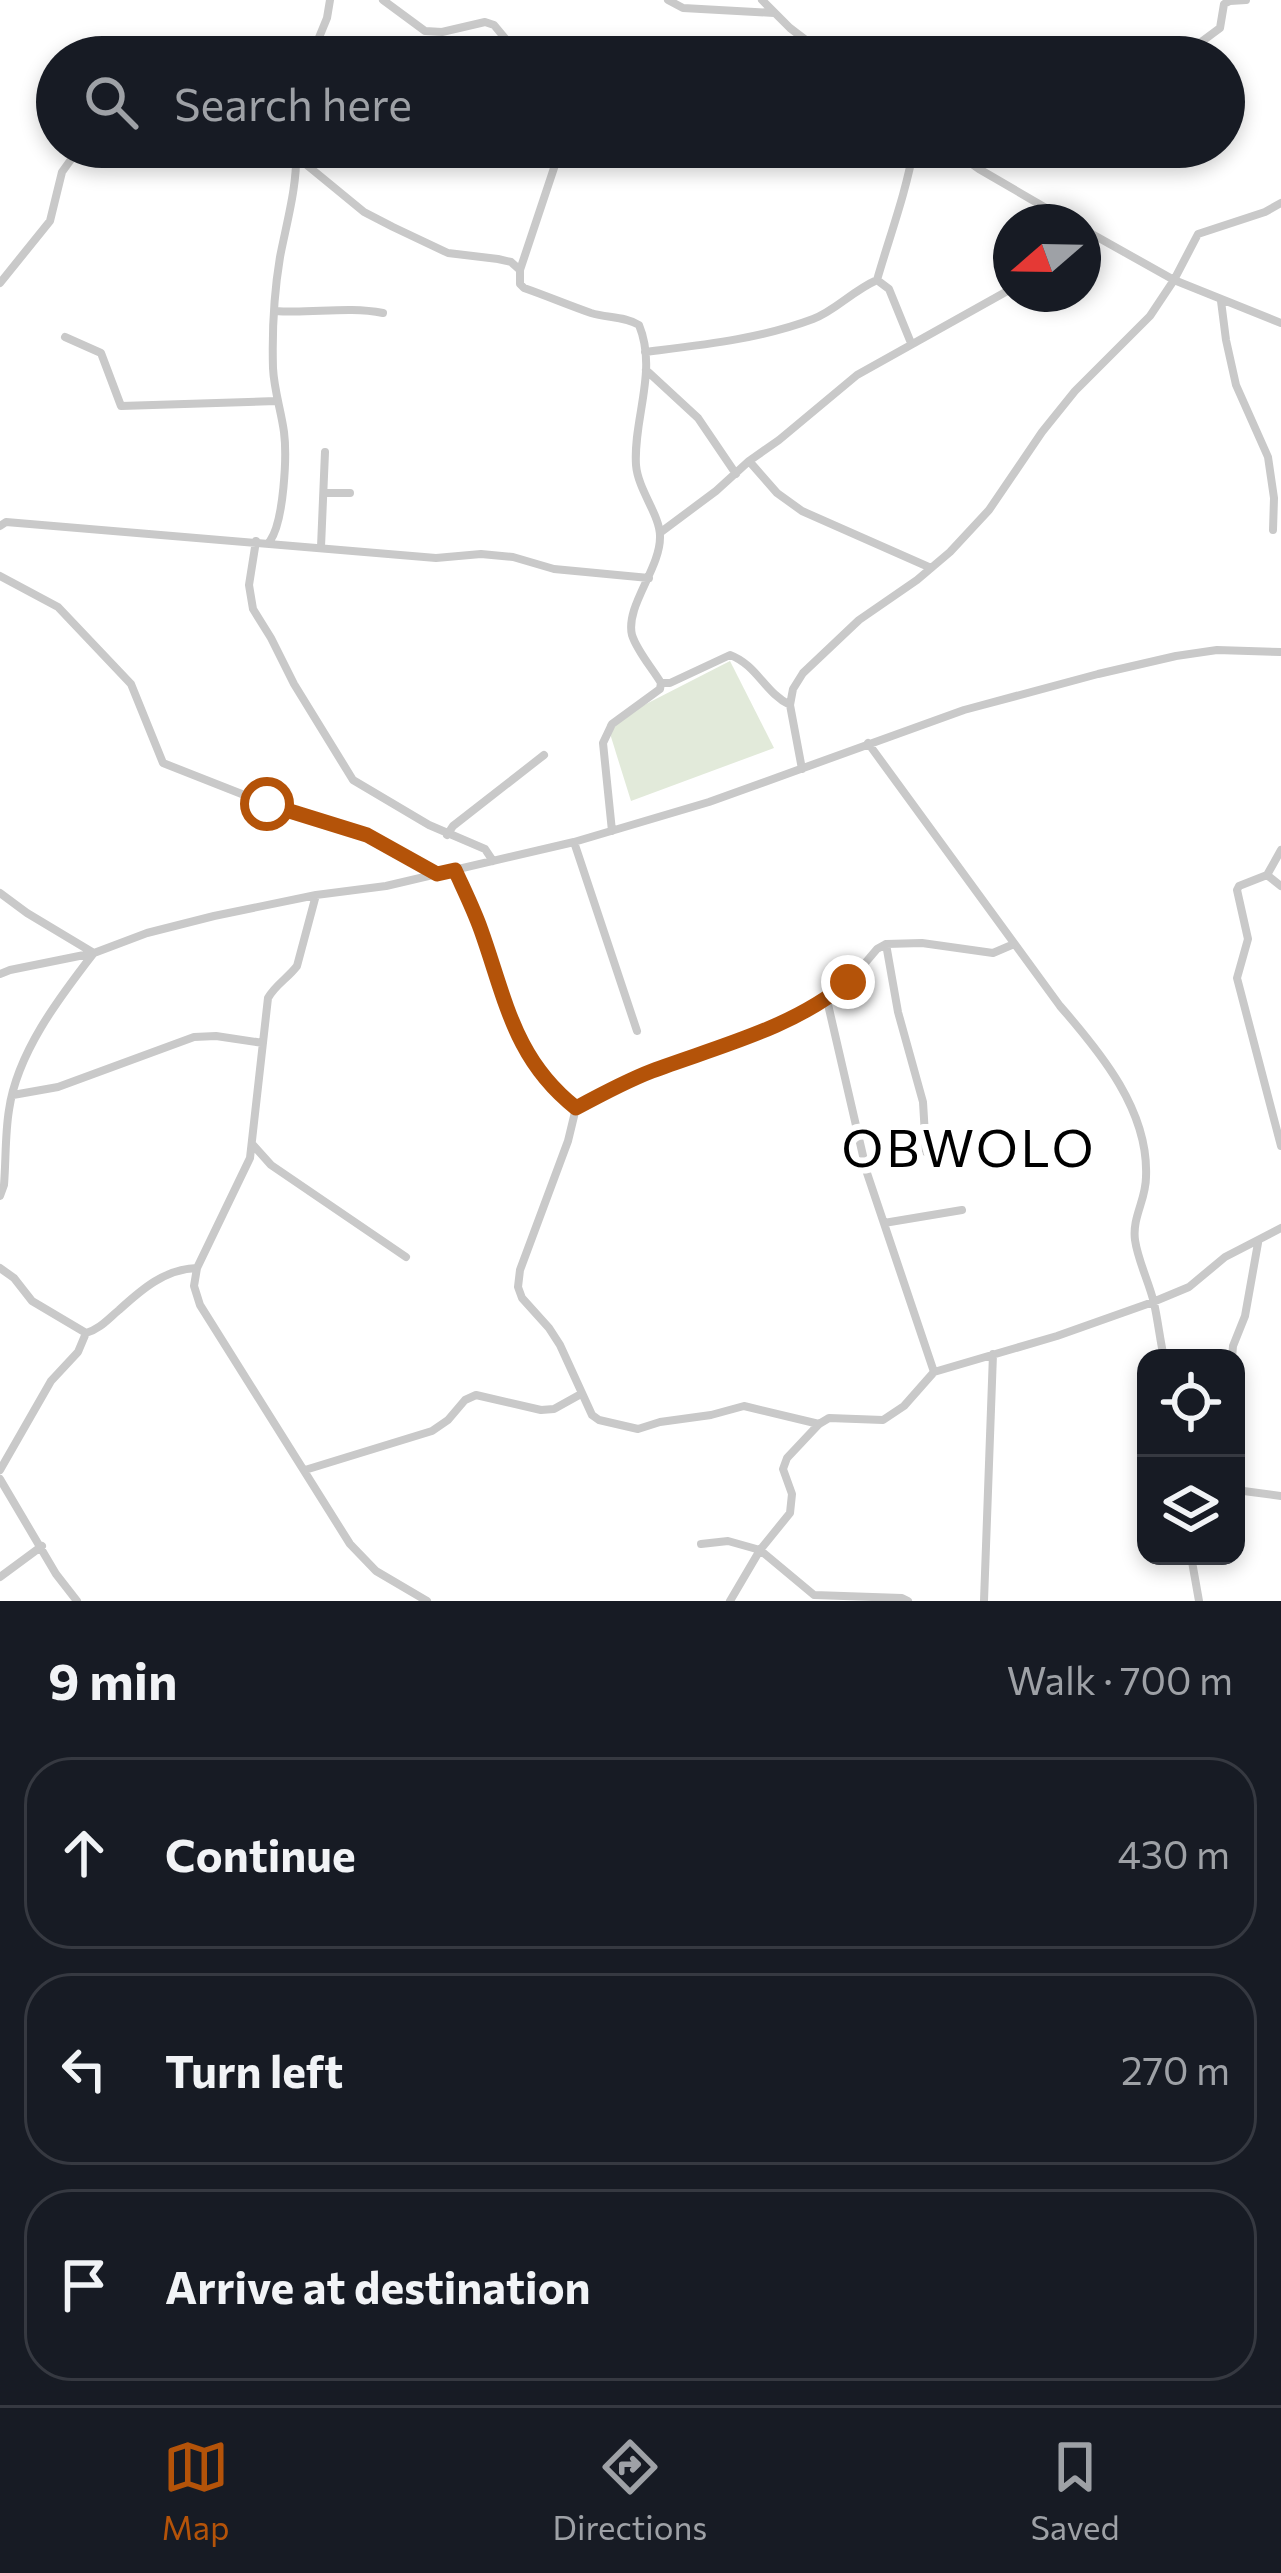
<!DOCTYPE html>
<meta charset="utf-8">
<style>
body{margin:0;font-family:Commissioner,sans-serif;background:#242831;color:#f1f3f6}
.controls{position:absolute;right:36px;bottom:36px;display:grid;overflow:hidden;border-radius:24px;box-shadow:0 6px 18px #0003}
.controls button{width:108px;height:108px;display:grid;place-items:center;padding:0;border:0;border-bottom:3px solid #363941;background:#171b24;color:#f1f3f6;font:60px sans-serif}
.compass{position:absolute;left:993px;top:204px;width:108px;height:108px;border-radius:50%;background:#171b24;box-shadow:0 6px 18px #0003;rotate:250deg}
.stop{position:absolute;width:36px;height:36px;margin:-27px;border:9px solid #b45309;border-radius:50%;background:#fff}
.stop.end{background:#b45309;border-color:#fff;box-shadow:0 3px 12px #0008}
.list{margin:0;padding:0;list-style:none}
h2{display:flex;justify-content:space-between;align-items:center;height:156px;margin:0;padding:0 48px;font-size:51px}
h2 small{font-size:39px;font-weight:400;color:#9ea1a6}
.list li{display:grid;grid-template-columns:78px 1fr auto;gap:36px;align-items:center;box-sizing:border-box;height:192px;margin:0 24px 24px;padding:0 24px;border:3px solid #363941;border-radius:48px}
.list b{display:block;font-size:45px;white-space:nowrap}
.list em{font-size:39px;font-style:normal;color:#9ea1a6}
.icon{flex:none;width:66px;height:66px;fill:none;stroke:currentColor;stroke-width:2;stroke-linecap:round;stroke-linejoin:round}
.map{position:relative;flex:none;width:1281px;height:1601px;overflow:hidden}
.search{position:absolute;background:#171b24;box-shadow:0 6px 18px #0003;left:36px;right:36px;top:36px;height:132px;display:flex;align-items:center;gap:30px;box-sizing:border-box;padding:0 42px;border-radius:66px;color:#9ea1a6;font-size:45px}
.sheet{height:804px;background:#171b24}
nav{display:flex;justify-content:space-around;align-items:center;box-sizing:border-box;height:168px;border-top:3px solid #363941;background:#171b24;font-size:33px;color:#9ea1a6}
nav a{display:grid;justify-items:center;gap:6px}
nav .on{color:#b45309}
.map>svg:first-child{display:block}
.green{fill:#e2eada}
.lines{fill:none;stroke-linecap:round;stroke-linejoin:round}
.minor{stroke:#c9c9c9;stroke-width:8}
.route{stroke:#b45309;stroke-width:15}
.labels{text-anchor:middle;stroke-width:12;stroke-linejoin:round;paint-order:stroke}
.quarter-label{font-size:51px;letter-spacing:3px;fill:#000;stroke:#fff}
</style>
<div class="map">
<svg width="1281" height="1601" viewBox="0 0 1281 1601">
<rect width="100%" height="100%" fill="#fff"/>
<path class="green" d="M730,661L774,748L631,801L607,724Z"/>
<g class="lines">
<path class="minor" d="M383,0L425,31L442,32L485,22L494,25L514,49L535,51L537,57
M668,0L683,8L774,13
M762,0L790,28L828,57
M311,57L327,18L330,0
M1181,57L1220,28L1224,4L1230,1L1246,0
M251,147L259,151L286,147
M948,147L979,169L1070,222
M297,157L364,212L393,227L448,253L498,259L511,262L520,270V284L524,288C547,296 568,305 591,313C607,318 625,316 639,325C658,371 633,419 636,465C638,490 660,515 660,536C661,568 625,606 632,635C637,651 652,668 661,683L660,689L612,724L603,743L612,831
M1083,229L1174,280L1281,323
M1083,245L1094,236
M520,270L561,147
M877,280L889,289L911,343
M0,283L50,221L62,172L80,147
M1221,301L1226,340L1236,385L1268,457L1274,498L1273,530
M275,311C311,314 347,306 383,313
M65,337L101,353L121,406L276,401
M645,352C701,345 760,339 813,319C835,311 852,291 877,280C890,235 906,193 914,147
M646,370L698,418L736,474
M749,461L777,493L802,511L931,568
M326,493H350
M0,526L6,522L436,558L481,554L513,557L554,569L649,578
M661,532L716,491L749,461L779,440L857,375L1011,289
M256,541L249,585L253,609L271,638L294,684L353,780L429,825L485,849L493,861
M270,541C284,521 287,456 284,432C281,410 274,390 273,368C272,332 274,293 280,257C287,221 298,184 296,147
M321,547L325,452
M0,576L58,607L131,684L163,763L267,804L367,835L436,873
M661,683H670L730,655C757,665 765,693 790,705
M868,743L1060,1006C1101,1053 1149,1111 1146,1177C1146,1200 1132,1217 1135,1240C1138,1261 1149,1282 1154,1303C1158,1321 1160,1340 1164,1358
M802,769L790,705L793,689L803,673L859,620L917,580L950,552L989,510L1042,432L1075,391L1150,316L1174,280L1198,234L1265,212L1281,203
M447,835L453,826L544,755
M574,842L637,1031
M1281,850L1267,875L1239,886L1237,890L1248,939L1237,978L1281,1146
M455,870C465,893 476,915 484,939C507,1007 518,1061 576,1108
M1267,875L1281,886
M0,893L27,913L92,952
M316,895L297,966C288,978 275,985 268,998L250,1158L197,1268L194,1286L200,1305L350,1544L376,1571L427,1601
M886,944L898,1012L923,1102L926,1152
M0,974L10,970L94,953L147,933L214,916L316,895L386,886L574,842L709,802L964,710L1098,674L1176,656L1217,650L1281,652
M827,1000L867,1173L934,1372
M13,1095L58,1087L194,1037L216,1036L263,1043
M576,1108L568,1141L520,1270L518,1287L522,1298L549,1328L560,1345L592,1415L599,1420L638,1429L660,1422L711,1415L744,1406L819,1424
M576,1108L647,1073L725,1047L827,1000L849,982L877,949L886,944L922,943L993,953L1014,944
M253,1145L271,1165L406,1257
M0,1196L4,1185C6,1160 5,1134 9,1110C17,1053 59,998 93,954
M884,1223L962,1210
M0,1268L14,1278L32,1301L86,1333C100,1329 108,1319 119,1310C142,1289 165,1269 197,1268
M1232,1358L1233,1346L1245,1316L1258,1243
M0,1470L51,1381L78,1352L86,1333
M305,1470L432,1431L448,1420L465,1400L476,1395L541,1410L554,1409L581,1394
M0,1479L56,1574L77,1601
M1236,1490L1281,1496
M701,1544L728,1541L760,1550L814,1595L902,1598L908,1601
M1191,1556L1199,1601
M0,1577L42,1546
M730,1601L760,1550L790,1513L792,1494L783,1469L787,1458L819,1424L829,1418L883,1420L904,1406L934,1372L1057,1336L1153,1302L1189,1287L1225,1257L1281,1228
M984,1601L993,1354"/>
</g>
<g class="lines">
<path class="route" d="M267,804L367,835L437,874L455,870C464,890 474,910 481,930C506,1000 514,1059 576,1108C600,1095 626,1081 652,1071C719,1046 793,1028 848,982"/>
</g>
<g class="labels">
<g class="quarter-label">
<text x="969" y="1167">OBWOLO</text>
</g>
</g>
</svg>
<div class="controls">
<button><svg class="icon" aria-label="locate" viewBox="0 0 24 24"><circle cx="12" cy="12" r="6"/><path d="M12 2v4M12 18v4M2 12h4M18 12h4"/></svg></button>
<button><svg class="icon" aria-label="layers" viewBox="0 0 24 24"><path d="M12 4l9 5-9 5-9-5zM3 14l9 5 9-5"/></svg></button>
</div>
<svg class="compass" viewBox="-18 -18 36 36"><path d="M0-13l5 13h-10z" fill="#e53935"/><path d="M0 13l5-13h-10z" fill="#9ea1a6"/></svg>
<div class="stop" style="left:267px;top:804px"></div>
<div class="stop end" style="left:848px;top:982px"></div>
<div class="search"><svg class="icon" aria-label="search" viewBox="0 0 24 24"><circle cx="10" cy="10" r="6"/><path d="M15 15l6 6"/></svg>Search here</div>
</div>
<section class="sheet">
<h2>9 min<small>Walk · 700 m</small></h2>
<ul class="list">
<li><svg class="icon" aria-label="ahead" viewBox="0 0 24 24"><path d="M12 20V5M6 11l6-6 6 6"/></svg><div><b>Continue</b></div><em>430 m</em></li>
<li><svg class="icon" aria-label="left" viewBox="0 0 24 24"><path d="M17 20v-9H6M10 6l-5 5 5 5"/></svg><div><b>Turn left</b></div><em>270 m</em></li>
<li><svg class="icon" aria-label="arrive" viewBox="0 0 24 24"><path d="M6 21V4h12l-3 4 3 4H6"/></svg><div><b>Arrive at destination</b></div></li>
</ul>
</section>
<nav>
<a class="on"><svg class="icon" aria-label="map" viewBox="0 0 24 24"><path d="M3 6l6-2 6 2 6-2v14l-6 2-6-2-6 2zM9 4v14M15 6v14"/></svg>Map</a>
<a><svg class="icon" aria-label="directions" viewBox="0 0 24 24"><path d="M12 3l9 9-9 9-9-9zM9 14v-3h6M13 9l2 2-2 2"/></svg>Directions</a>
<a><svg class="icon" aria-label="saved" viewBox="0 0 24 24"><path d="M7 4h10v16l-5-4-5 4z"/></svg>Saved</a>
</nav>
